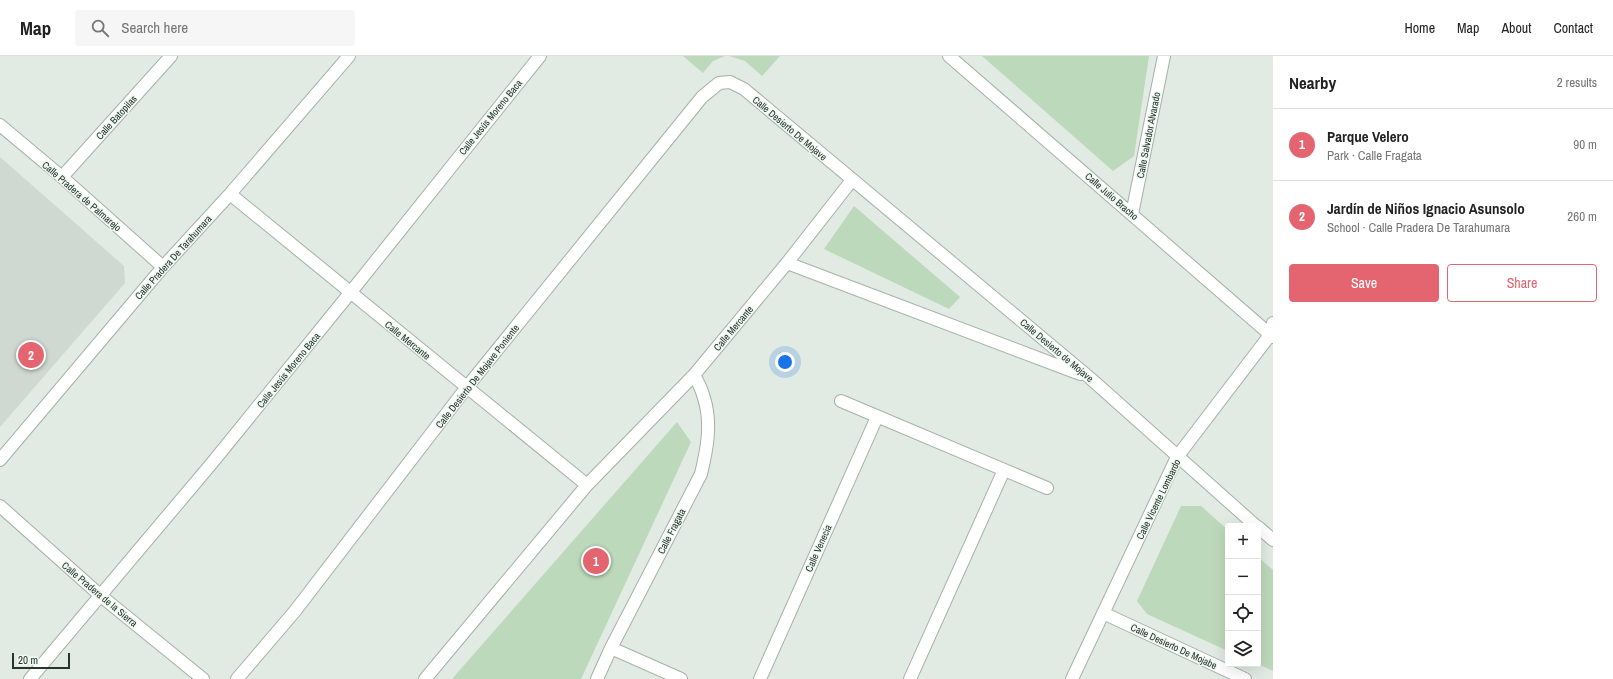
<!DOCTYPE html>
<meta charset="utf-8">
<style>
body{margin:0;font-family:"Archivo Narrow",sans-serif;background:#f6f6f6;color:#222}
.controls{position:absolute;right:12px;bottom:12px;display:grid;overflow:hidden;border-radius:4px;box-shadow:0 4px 16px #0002}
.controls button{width:36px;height:36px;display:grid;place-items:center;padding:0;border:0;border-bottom:1px solid #e0e0e0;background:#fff;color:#222;font:20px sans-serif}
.scale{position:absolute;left:12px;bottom:10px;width:58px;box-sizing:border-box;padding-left:4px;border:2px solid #23382b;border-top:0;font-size:11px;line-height:14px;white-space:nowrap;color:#23382b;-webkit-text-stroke:3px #f1f7f2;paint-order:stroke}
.you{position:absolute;left:785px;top:306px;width:14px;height:14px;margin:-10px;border:3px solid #fff;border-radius:50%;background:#1a73e8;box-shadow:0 0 0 6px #1a73e833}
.badge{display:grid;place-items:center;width:26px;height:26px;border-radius:50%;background:#e4656f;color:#fff;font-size:13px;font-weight:700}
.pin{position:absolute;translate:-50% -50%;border:2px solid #fff;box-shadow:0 1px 4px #0006}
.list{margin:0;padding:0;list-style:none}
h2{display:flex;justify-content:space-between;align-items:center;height:52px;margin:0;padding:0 16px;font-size:17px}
h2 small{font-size:13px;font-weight:400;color:#767676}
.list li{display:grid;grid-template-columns:26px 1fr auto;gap:12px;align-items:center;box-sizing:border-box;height:72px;padding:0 16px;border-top:1px solid #e0e0e0}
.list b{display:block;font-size:15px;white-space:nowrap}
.list p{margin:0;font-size:13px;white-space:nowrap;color:#767676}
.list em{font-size:13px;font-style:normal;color:#767676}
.actions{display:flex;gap:8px;padding:12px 16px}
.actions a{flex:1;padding:9px 0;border:1px solid #e4656f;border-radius:4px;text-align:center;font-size:14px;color:#e4656f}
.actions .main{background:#e4656f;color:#fff}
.icon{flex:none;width:22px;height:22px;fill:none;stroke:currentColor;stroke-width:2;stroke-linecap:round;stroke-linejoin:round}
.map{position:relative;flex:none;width:1273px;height:623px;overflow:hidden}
header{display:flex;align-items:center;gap:24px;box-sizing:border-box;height:56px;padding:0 20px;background:#fff;border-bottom:1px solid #e0e0e0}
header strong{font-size:19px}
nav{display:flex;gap:22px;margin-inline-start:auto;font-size:14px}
.search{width:280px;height:36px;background:#f6f6f6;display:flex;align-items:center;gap:10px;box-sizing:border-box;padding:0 14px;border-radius:4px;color:#767676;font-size:15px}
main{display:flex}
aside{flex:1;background:#fff}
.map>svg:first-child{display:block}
.built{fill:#cfd9d1}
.green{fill:#bdd9bb}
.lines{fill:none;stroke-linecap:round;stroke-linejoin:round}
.street-casing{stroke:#a4b1a8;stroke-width:14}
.street{stroke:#fff;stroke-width:12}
.labels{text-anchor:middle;stroke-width:3;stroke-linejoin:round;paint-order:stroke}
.street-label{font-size:10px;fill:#23382b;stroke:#f1f7f2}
</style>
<header>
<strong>Map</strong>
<div class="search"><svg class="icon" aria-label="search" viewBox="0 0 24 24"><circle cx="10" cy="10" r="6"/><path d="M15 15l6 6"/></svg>Search here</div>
<nav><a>Home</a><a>Map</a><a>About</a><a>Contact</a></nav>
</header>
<main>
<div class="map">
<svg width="1273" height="623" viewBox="0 0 1273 623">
<rect width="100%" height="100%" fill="#e1eae3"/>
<path class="built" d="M0,101L124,210L125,227L0,371Z"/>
<path class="green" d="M683,0H725L713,5L703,17Z
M729,0H780L762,20L745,5Z
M982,0H1149L1134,100L1113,115Z
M854,150L960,241L949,253L824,193Z
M677,366L691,386L581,623H452Z
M1181,450H1201L1228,474V595L1147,558L1137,545Z
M1258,501L1273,514V615L1258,608Z"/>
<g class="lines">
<defs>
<path id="street" d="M949,0L1273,281
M0,69L62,121L163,211
M62,121L171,0
M230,138L587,429
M1132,158L1164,0
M787,207L1080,318
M841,345L1047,432
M0,404L163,211L230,138L349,0
M0,450L101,540L203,623
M1258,471L1273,484
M1103,557L1245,623
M611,592L681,623
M30,623L212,407L350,237L540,0
M237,623L295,555L467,331L702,41L719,27L730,26L744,33L1090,322L1256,470
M425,623L587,429L694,319L787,207L852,124
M597,623L611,592L701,418C707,393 712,367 704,342C702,334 698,326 694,319
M760,623L877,361
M910,623L1004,414
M1072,623L1177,401L1270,279L1273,267"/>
</defs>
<use href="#street" class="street-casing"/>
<use href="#street" class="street"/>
</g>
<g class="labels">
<g class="street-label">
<text transform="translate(116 61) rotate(-48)" y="4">Calle Batopilas</text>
<text transform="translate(490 61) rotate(-51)" y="4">Calle Jesús Moreno Baca</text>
<text transform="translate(790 72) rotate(40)" y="4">Calle Desierto De Mojave</text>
<text transform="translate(1148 79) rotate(-79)" y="4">Calle Salvador Alvarado</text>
<text transform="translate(82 140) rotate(41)" y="4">Calle Pradera de Palmarejo</text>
<text transform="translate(1112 140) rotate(41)" y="4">Calle Julio Bracho</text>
<text transform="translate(173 201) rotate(-48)" y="4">Calle Pradera De Tarahumara</text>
<text transform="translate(733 272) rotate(-50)" y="4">Calle Mercante</text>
<text transform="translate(408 284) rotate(39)" y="4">Calle Mercante</text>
<text transform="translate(1057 294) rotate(40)" y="4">Calle Desierto de Mojave</text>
<text transform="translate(288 314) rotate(-51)" y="4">Calle Jesús Moreno Baca</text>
<text transform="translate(477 320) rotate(-52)" y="4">Calle Desierto De Mojave Poniente</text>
<text transform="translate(1158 443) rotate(-64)" y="4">Calle Vicente Lombardo</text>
<text transform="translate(671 475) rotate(-63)" y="4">Calle Fragata</text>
<text transform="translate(818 492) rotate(-66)" y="4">Calle Venecia</text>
<text transform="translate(100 538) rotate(40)" y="4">Calle Pradera de la Sierra</text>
<text transform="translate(1174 590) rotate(25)" y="4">Calle Desierto De Mojabe</text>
</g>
</g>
</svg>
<div class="controls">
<button>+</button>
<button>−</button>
<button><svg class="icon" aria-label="locate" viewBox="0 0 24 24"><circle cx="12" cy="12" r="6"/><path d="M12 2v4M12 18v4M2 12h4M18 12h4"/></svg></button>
<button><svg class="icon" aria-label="layers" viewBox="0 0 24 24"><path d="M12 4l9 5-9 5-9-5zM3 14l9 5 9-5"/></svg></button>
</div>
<div class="scale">20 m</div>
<div class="you"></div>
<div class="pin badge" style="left:596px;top:505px">1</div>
<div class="pin badge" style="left:31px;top:299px">2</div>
</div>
<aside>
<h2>Nearby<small>2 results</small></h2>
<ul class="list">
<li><span class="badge">1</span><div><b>Parque Velero</b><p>Park · Calle Fragata</p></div><em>90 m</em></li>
<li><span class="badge">2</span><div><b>Jardín de Niños Ignacio Asunsolo</b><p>School · Calle Pradera De Tarahumara</p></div><em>260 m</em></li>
</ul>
<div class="actions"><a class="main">Save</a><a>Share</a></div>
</aside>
</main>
